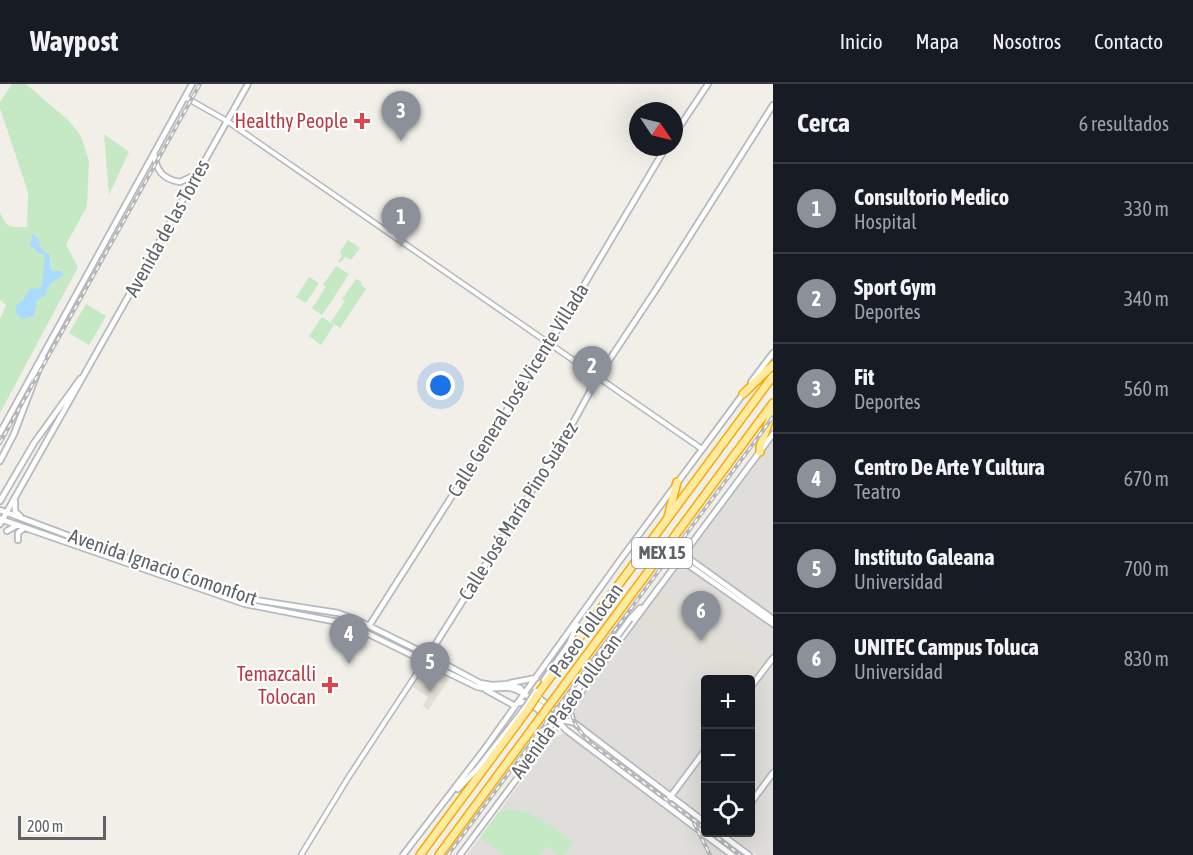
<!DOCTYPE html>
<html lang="es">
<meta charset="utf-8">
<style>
body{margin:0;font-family:"Asap Condensed",sans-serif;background:#20242c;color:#f1f3f6}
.controls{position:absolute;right:18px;bottom:18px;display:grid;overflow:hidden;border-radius:6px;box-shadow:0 6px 24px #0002}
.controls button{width:54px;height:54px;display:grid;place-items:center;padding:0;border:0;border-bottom:2px solid #363941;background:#171b24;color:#f1f3f6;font:30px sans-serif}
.compass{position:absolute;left:629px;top:18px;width:54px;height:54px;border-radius:50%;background:#171b24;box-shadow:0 6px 24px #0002;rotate:125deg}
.scale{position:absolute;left:18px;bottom:15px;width:88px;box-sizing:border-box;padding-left:6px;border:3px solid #5f6368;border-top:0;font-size:16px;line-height:21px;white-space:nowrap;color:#5f6368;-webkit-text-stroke:4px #fff;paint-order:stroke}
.you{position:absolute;left:441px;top:302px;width:21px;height:21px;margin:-15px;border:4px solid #fff;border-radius:50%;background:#1a73e8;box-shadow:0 0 0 9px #1a73e833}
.badge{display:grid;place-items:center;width:39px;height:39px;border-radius:50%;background:#8c9099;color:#fff;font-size:20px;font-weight:700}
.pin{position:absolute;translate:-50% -50px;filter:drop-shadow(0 2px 3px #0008)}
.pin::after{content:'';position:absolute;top:32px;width:21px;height:18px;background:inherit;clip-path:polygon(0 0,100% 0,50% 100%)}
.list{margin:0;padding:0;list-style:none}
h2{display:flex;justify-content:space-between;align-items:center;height:78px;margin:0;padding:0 24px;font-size:26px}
h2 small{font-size:20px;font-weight:400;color:#9ea1a6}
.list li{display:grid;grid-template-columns:39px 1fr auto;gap:18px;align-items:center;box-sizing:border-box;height:90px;padding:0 24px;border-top:2px solid #363941}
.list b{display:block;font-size:22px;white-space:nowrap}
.list p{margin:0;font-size:20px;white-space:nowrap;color:#9ea1a6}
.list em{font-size:20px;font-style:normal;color:#9ea1a6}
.icon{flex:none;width:33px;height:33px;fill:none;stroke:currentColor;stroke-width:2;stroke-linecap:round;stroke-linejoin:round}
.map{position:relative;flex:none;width:773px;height:771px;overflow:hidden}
header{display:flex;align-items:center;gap:36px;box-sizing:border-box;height:84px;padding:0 30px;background:#171b24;border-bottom:2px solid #363941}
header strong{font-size:28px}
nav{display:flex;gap:33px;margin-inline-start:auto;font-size:21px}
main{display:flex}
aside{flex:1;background:#171b24}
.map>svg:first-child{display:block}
.industrial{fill:#e0deda}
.education{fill:#e1ded6}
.green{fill:#c5e8c5}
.water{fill:#aadaff}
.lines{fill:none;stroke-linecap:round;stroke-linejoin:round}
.tertiary-casing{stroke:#b5b8bc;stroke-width:7}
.secondary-casing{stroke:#b6babf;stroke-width:8}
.trunk-casing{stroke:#f9ab00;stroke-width:10}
.tertiary{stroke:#fff;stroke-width:4}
.secondary{stroke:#fff;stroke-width:4.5}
.trunk{stroke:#feeaa1;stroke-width:7}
.rail-casing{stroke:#b6b7b8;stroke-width:4}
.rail{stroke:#fff;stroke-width:1.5;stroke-dasharray:4.5;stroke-linecap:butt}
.secondary-bridge-casing{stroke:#b6babf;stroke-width:8;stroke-linecap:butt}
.trunk-bridge-casing{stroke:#f9ab00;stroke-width:10;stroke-linecap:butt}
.secondary-bridge{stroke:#fff;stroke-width:4.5}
.trunk-bridge{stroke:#feeaa1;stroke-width:7}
.health-dot{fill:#e0444e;stroke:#fff;stroke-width:2}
.labels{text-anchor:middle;stroke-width:4.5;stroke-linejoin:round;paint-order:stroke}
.shield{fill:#fff;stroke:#8f9295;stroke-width:1.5}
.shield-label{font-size:18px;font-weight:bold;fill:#5f6368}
.health-label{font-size:20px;fill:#be3a42;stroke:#fff;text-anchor:end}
.street-label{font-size:20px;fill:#5f6368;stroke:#fff}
</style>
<header>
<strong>Waypost</strong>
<nav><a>Inicio</a><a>Mapa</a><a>Nosotros</a><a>Contacto</a></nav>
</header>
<main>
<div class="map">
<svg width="773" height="771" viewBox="0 0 773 771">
<rect width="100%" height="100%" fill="#f1efe8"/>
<path class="industrial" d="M773,355V771H757L727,749L750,748V596H706L705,733L576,637L574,623Z
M562,650H566L728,771H467L553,654Z"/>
<path class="education" d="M661,507L764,580L751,599L750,596L725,595L640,536L656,522L658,511Z
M425,583L450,594L428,626L423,622L428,613L412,602Z"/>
<path class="green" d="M12,0H26L69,37L81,52L89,77L87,122L66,161L78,183L0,329V235L6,221L0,216V128C6,144 11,144 27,143L28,108L0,24V18Z
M104,50L129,68L109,111Z
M348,156L360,164L351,176L345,173L340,179L338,178L342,172L340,168Z
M336,182L349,190L336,210L328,204L336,211L322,231L312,224L326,203L323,201Z
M309,193L319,199L306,219L296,213Z
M356,195L362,198L361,201L366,205L340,244L331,238L345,217L342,215Z
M86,220L106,232L89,261L69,249Z
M322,233L334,241L321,261L309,252Z
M507,725L527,728L539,734L574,758L564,771H558L546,762L539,771H503L480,753L498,729Z"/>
<path class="water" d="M33,150L38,155L41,165L50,171V185L53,187H61L63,191L50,200L45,211L37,216L34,232L22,235L16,229V222L23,216L31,204L37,205L42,202L45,171L39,169L30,161Z"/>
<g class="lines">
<defs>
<path id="tertiary" d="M185,13L227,37L702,365
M301,771L348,694L425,577"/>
<path id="secondary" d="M674,51L708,0
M154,69C156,86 162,95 180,98L195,91
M751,298L773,269
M0,349L192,0
M0,377L14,350L43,274
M0,417L34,359L80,295
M15,417V427L21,433
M0,426L136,477L249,515L338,529L355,535L428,571L480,599L492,601L508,600L520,604L524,609
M0,435L245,520L348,540L477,603C488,606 498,603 510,604C525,606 556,634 566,646L732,771
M0,440L248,0
M7,447L17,441
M18,456V449L24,444
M684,471L773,535
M681,476L773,540
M630,535L640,524
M369,542L549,260L666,63
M425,577L563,357L598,293L655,207L773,21
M544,596L569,560L577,541
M510,599L536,594
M750,604L773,574
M486,606L515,622
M535,611L556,627H562
M519,619C530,615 541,629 550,636L551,643
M572,620L570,628L573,638
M560,636L573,638L706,739
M458,705L478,684L525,624
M665,720L706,665
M750,720L773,689
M718,748L749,771
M403,771L483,667L618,479L743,310
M460,771L773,350"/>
<path id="trunk" d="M743,310L773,281
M760,368V363L773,326
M668,433L677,398
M537,611L773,292
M551,619L773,319
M420,771L528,625
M439,771L540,634"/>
</defs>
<use href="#tertiary" class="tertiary-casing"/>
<use href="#secondary" class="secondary-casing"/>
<use href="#trunk" class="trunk-casing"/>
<use href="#tertiary" class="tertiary"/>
<use href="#secondary" class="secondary"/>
<use href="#trunk" class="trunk"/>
<defs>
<path id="rail" d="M0,359L200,0
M576,604C566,631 574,643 593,661L706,745
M694,739L710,771
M710,748L740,771
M448,771L773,333"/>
</defs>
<use href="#rail" class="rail-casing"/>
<use href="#rail" class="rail"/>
<defs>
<path id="secondary-bridge" d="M525,624L536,607
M519,685L630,535"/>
<path id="trunk-bridge" d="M528,625L537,611
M540,634L551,619"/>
</defs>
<use href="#secondary-bridge" class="secondary-bridge-casing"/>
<use href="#trunk-bridge" class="trunk-bridge-casing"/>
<use href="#secondary-bridge" class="secondary-bridge"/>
<use href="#trunk-bridge" class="trunk-bridge"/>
</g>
<g class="health-dot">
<path d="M359 28h6v6h6v6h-6v6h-6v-6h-6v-6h6z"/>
<path d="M327 592h6v6h6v6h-6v6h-6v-6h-6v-6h6z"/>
</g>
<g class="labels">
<rect class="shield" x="632" y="454" width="60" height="30" rx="4.5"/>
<g class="shield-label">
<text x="662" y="475">MEX 15</text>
</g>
<g class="health-label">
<text x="348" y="44">Healthy People</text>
<text x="316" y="597">Temazcalli<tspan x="316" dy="23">Tolocan</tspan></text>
</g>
<g class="street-label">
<text transform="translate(167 144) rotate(-61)" y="7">Avenida de las Torres</text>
<text transform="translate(518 306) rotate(-58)" y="7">Calle General José Vicente Villada</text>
<text transform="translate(518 427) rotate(-58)" y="7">Calle José María Pino Suárez</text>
<text transform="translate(163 483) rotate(19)" y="7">Avenida Ignacio Comonfort</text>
<text transform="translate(586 546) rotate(-54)" y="7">Paseo Tollocan</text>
<text transform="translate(566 622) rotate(-54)" y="7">Avenida Paseo Tollocan</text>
</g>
</g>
</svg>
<div class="controls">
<button>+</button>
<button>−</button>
<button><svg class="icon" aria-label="locate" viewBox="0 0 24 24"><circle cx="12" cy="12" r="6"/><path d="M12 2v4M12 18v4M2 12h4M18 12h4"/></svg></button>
</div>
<svg class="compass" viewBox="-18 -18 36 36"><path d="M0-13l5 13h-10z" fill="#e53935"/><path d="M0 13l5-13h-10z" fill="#9ea1a6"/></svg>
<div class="scale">200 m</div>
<div class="you"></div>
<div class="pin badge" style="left:401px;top:163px">1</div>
<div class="pin badge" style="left:592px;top:312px">2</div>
<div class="pin badge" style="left:401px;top:57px">3</div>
<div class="pin badge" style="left:349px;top:580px">4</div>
<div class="pin badge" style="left:430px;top:608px">5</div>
<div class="pin badge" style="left:701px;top:557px">6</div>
</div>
<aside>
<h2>Cerca<small>6 resultados</small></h2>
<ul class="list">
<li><span class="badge">1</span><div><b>Consultorio Medico</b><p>Hospital</p></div><em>330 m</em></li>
<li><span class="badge">2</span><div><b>Sport Gym</b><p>Deportes</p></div><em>340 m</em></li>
<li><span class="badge">3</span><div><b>Fit</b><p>Deportes</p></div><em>560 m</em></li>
<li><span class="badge">4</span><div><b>Centro De Arte Y Cultura</b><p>Teatro</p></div><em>670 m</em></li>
<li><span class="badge">5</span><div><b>Instituto Galeana</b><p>Universidad</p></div><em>700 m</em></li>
<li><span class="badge">6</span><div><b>UNITEC Campus Toluca</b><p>Universidad</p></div><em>830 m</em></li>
</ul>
</aside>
</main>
